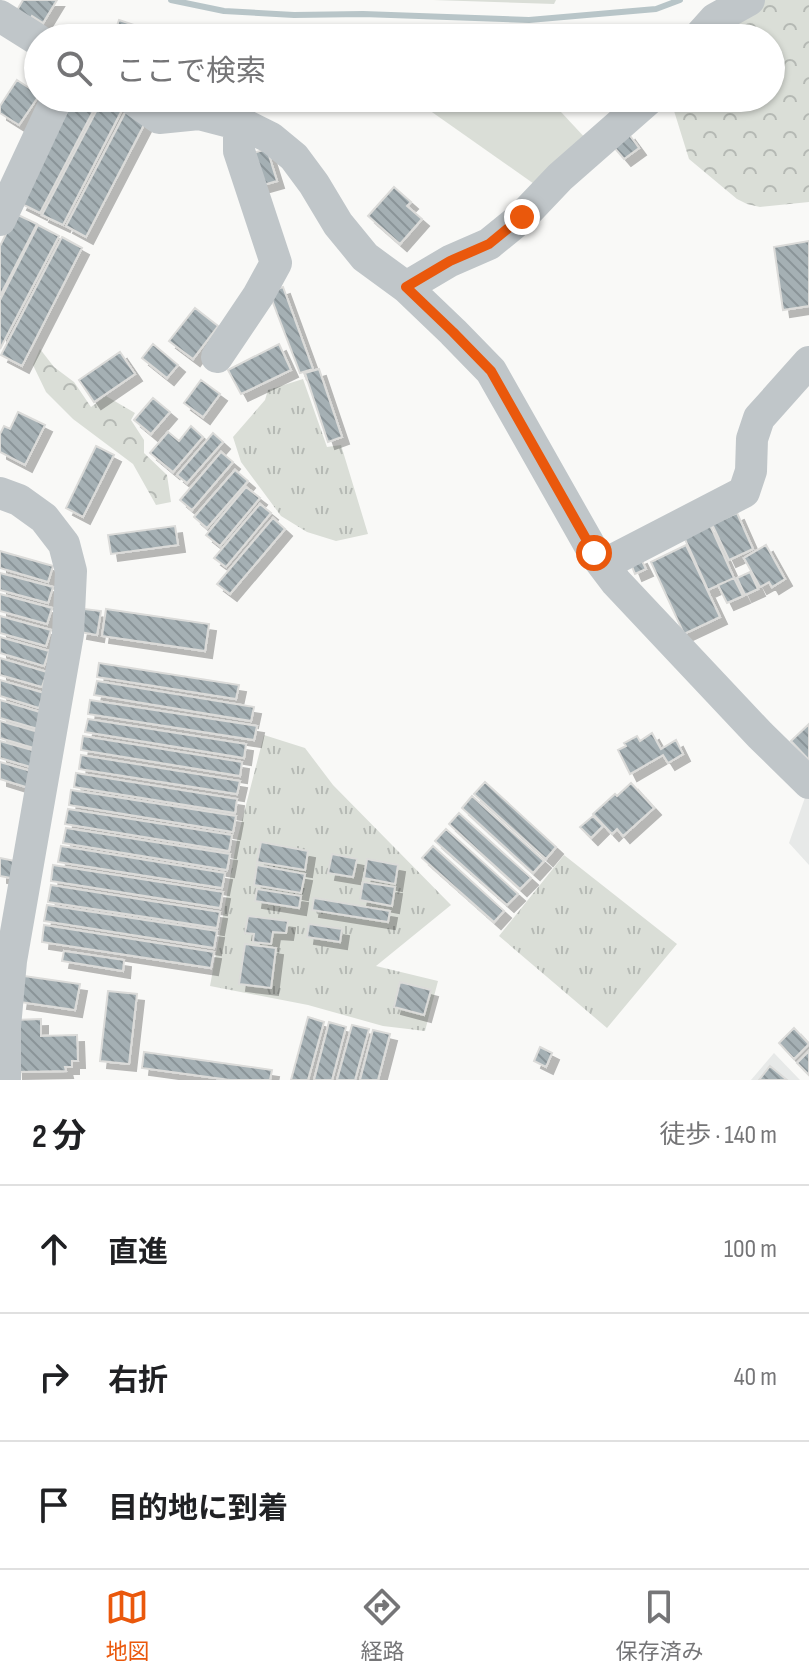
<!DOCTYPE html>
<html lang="ja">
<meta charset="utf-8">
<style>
body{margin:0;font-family:"Sofia Sans Condensed","Noto Sans JP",sans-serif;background:#f6f6f6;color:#202124}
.stop{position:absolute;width:24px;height:24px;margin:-18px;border:6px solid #ea580c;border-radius:50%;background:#fff}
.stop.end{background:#ea580c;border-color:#fff;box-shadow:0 2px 8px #0008}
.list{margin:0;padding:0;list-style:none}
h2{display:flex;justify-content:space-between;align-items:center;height:104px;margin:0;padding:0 32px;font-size:34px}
h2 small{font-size:26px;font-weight:400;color:#757577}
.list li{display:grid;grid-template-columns:52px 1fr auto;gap:24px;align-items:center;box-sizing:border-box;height:128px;padding:0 32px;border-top:2px solid #e0e0e0}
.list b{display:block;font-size:30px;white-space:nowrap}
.list em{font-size:26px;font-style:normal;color:#757577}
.icon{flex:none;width:44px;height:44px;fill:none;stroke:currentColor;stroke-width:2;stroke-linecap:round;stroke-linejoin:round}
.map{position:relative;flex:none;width:809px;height:1080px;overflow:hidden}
.search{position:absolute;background:#fff;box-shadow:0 2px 6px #0004;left:24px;right:24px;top:24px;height:88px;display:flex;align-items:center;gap:20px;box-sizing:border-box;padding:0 28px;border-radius:44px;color:#757577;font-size:30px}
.sheet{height:488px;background:#fff}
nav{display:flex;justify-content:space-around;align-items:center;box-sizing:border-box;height:112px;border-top:2px solid #e0e0e0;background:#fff;font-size:22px;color:#757577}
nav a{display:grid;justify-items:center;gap:4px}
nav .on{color:#ea580c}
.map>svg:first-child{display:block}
.built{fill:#e7e9e8}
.grass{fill:url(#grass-tufts)}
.forest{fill:url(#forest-crowns)}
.green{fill:#daded7}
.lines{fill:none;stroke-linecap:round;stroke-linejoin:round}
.stream{stroke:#b8c5c8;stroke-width:6}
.building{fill:url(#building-back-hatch);stroke:#dbdbd9;stroke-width:2;filter:url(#shadow)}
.minor{stroke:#c0c6c9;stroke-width:32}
.route{stroke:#ea580c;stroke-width:10}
</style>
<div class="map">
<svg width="809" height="1080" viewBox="0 0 809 1080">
<defs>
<pattern id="grass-tufts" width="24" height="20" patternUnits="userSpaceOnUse" patternTransform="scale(2)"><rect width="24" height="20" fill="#daded7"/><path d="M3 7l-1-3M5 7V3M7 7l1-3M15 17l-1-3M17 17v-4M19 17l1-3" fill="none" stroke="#b5b9b4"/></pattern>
<pattern id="forest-crowns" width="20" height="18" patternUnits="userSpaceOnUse" patternTransform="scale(2)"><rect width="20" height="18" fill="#daded7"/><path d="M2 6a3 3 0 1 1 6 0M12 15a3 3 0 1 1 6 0" fill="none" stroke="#b5b9b4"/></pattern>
<pattern id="building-back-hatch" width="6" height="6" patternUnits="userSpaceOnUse" patternTransform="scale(2)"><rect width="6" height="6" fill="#a5b0b4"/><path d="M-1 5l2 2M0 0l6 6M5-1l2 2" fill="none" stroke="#8a9498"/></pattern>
<filter id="shadow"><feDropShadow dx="7" dy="7" stdDeviation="0" flood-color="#0004"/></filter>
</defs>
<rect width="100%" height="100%" fill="#f9f9f7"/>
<path class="built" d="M808,789L809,790V865L789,843Z
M774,1053L800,1080H751Z"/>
<path class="grass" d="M303,379L327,447L341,445L368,534L336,541L307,532L281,516L241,462L233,437L265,400L268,390Z
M264,735L305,748L333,785L451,905L376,966L438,981L425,1031L383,1026L308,1005L210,986L237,840Z
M564,855L677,944L607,1028L499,936Z"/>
<path class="forest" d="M433,0H556L554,4Z
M765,0H809V202L760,207L747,204L737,199L689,159L670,98H771V38H707L722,24Z
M40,349L54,367L74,382L91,407L106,396L135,413L131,420L144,440V453L167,475L171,502L156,505L133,464L73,419L46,392L33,365Z"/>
<path class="green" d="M412,98H548L588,141L537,186Z"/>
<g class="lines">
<path class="stream" d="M171,0L224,11L294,15L363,14L529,20L656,9L680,0"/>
</g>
<path class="building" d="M23,0H57L43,23L32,16L30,20L16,12Z
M119,20L149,30L146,38H113Z
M17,80L38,94V97L19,125L0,113V106Z
M74,98H100L40,213L20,203Z
M103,98L123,108L63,225L42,215Z
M127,109L147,119L86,237L66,226Z
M628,133L639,148L624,159L612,145Z
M267,149L277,181L256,187L246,155Z
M394,187L411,202L407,206L422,219L400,244L368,216Z
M16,214L37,224L0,296V246Z
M38,225L59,236L0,349V300Z
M62,237L82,248L22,366L1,355Z
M809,241V306L783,310L774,247Z
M283,287L313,369L300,373L269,292Z
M195,308L218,326L193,359L169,341Z
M153,344L178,365L167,378L142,358Z
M279,344L291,370L241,394L228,370Z
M120,352L135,374L94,402L79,380Z
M319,369L342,437L328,442L305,373Z
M201,380L220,394L203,417L184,403Z
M153,398L170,412L151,434L134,420Z
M18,412L45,425L25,465L0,452V434L4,426L10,429Z
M191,426L203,437L173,472L150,453L168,432L179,441Z
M213,433L223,442L187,483L177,475Z
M96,446L114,455L83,517L66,508Z
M221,452L233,462L192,510L180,500Z
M235,470L248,481L207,528L194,517Z
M246,487L260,498L220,546L206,535Z
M260,504L271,513L226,567L214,558Z
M737,513L753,549L729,560L712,524Z
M273,518L285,529L230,594L217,584Z
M710,525L734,578L708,590L684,537Z
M175,526L178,545L111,554L108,535Z
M686,545L720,617L684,634L651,562Z
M766,545L785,579L772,587L769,582L760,587L744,558Z
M0,551L53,566L48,582L0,568Z
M640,557L646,569L635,574L630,561Z
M750,572L758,589L745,595L737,578Z
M0,573L53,587L48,603L0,590Z
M734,578L743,596L727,603L718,585Z
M0,594L52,608L47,624L0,611Z
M84,609L101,611L97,635L80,632Z
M106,609L209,624L205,651L102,636Z
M0,616L51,630L46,646L0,633Z
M0,637L49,651L44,666L0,653Z
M0,658L47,672L42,687L0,675Z
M99,663L239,685L236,699L97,677Z
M0,680L44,693L39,708L0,696Z
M97,681L254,707L251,721L94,695Z
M0,700L43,713L38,729L0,718Z
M90,700L257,726L254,740L88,714Z
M88,719L246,744L244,758L85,732Z
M0,721L42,733L37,749L0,738Z
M809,724V760L791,741Z
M652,733L661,749L676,740L683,754L668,763L663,755L630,774L618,750L626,746L624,743L637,736L640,741Z
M83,736L242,762L240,776L81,750Z
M0,741L39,752L34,768L0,758Z
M81,755L240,781L237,794L79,769Z
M0,762L34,772L29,788L0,779Z
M76,773L237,799L235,813L74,787Z
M485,782L556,847L546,859L474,794Z
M631,783L654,808L623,836L617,829L612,834L593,814L615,794L617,796Z
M71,790L236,816L233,832L69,805Z
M472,796L544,861L533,873L462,808Z
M68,809L232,835L229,851L65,824Z
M459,813L531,878L520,889L449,824Z
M593,816L603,826L591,838L580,827Z
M66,828L230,854L227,870L63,843Z
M446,829L518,894L507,905L435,841Z
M261,842L308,851L305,870L257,862Z
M61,846L225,873L222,888L58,862Z
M433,846L504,911L494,922L422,858Z
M332,854L357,859L353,877L328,873Z
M0,858L15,861L11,878L0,876Z
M367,859L398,865L395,884L364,878Z
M53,865L223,892L220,908L51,881Z
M257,865L305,874L301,893L254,885Z
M363,882L395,887L392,906L360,900Z
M51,885L220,912L217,928L48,902Z
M257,889L301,896L299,908L255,901Z
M314,898L390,911L388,922L312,910Z
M47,905L217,931L214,948L44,921Z
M248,916L288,921L286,933L273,932L271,944L253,942L254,934L245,933Z
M309,924L342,929L340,942L307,937Z
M44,925L214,952L211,968L42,942Z
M245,944L276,948L271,988L239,984Z
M64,951L124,960L123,971L62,961Z
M24,976L80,984L75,1010L20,1002Z
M400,982L431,990L424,1015L394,1007Z
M108,991L137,994L129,1064L100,1061Z
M308,1017L324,1022L308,1080H291Z
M41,1019V1036L77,1035L78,1061H72V1067H65L66,1071L16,1072L14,1020Z
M329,1022L346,1027L332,1080H314Z
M352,1025L369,1029L355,1080H337Z
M794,1028L809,1044L794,1059L779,1043Z
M373,1030L390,1034L378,1080H360Z
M540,1047L552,1053L546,1067L534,1061Z
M809,1051V1075L797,1063Z
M144,1052L272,1070L270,1080H230L142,1068Z
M770,1066L787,1080H759Z"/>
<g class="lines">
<path class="minor" d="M0,16L38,40
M698,38L715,19L749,0
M131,98L159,118L199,114L249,127L271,138L294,157L314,184L338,224L365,257L406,287L453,332L491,371L594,553L616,582L760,735L809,783
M0,220L57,98
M406,287L450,261L489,244L522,217L560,177L650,98
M217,357L258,296L276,263L239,151V125
M0,493L19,500L44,518L64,544L71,571L68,634L11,961L5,1027V1080
M603,565L744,492L751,471L752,439L759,418L809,362"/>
</g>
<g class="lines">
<path class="route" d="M522,217L489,244L450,261L406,287L453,332L491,371L594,553"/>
</g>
</svg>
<div class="stop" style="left:594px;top:553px"></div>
<div class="stop end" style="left:522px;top:217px"></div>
<div class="search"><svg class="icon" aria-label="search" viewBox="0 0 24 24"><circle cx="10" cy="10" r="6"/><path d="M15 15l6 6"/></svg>ここで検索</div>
</div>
<section class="sheet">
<h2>2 分<small>徒歩 · 140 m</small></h2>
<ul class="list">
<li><svg class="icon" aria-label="ahead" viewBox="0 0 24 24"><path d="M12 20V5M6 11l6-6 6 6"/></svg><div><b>直進</b></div><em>100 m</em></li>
<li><svg class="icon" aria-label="right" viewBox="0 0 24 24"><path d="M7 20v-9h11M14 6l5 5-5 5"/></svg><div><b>右折</b></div><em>40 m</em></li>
<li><svg class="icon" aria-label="arrive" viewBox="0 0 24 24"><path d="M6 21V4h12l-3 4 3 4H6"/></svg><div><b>目的地に到着</b></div></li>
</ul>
</section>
<nav>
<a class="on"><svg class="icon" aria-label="map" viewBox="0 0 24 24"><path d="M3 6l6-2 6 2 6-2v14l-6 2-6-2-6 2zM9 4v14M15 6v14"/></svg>地図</a>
<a><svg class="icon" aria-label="directions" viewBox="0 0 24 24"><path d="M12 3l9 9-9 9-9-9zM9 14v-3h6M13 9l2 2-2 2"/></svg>経路</a>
<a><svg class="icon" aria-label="saved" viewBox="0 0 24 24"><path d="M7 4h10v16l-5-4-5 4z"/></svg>保存済み</a>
</nav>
